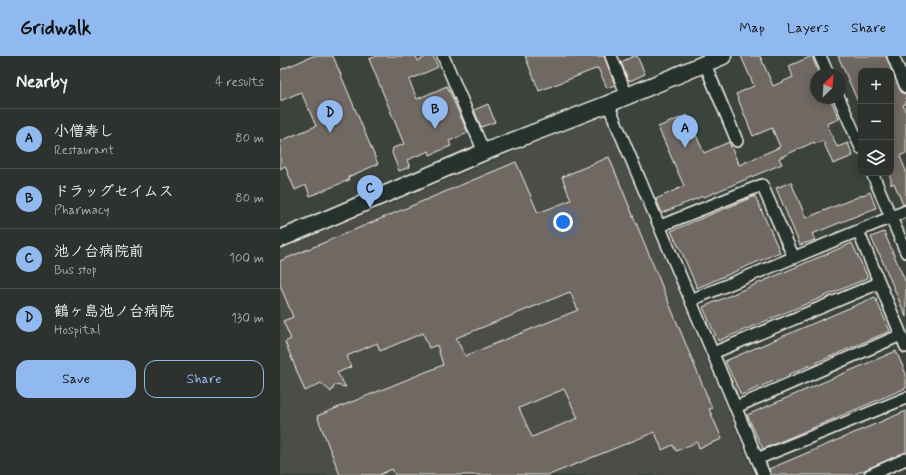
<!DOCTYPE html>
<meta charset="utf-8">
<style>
body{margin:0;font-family:Mynerve,"Klee One",sans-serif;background:#353a36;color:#f1f3f6}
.controls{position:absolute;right:12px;top:12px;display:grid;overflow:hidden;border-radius:8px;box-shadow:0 2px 10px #0003}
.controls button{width:36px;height:36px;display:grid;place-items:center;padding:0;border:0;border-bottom:1px solid #484d4a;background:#2d322e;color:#f1f3f6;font:20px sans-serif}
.compass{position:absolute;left:530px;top:12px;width:36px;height:36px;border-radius:50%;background:#2d322e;box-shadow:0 2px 10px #0003;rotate:25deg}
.you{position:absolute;left:283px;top:166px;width:14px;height:14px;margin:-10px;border:3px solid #fff;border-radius:50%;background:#1a73e8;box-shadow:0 0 0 6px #1a73e833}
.badge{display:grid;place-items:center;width:26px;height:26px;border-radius:50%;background:#90b9f0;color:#111;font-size:13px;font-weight:700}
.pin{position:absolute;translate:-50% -33px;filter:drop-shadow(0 1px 2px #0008)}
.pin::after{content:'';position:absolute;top:21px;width:14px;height:12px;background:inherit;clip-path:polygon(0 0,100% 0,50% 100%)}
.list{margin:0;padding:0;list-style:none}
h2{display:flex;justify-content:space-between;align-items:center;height:52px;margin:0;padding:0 16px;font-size:17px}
h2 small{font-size:13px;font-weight:400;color:#a7aaaa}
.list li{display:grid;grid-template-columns:26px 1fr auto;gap:12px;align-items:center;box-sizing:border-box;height:60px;padding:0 16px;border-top:1px solid #484d4a}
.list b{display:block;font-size:15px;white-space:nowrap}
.list p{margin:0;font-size:13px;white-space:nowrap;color:#a7aaaa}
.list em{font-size:13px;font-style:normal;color:#a7aaaa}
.actions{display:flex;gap:8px;padding:12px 16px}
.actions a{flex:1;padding:9px 0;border:1px solid #90b9f0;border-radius:12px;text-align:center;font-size:14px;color:#90b9f0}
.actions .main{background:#90b9f0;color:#111}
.icon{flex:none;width:22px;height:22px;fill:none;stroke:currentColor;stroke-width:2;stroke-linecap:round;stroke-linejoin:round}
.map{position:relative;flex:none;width:626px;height:419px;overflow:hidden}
header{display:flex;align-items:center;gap:24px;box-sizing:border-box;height:56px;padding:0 20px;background:#90b9f0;color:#111}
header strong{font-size:19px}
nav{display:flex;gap:22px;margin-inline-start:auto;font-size:14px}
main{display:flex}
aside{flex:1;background:#2d322e}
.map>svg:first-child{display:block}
.built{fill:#4c4e48}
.building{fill:#706862;stroke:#f4f1e8;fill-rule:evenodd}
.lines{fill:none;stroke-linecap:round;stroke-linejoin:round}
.street-casing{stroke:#f4f1e8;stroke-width:14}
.secondary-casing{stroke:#f4f1e8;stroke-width:19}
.street{stroke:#26332d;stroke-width:11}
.secondary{stroke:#26332d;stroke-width:16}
</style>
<header>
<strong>Gridwalk</strong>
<nav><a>Map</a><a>Layers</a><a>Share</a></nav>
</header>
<main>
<aside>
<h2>Nearby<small>4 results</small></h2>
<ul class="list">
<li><span class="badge">A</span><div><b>小僧寿し</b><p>Restaurant</p></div><em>80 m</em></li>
<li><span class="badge">B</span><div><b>ドラッグセイムス</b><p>Pharmacy</p></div><em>80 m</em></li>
<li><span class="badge">C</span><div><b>池ノ台病院前</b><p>Bus stop</p></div><em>100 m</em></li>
<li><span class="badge">D</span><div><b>鶴ヶ島池ノ台病院</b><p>Hospital</p></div><em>130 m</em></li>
</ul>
<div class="actions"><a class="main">Save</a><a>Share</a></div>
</aside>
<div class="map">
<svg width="626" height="419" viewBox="0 0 626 419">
<rect width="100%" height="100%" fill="#3c433d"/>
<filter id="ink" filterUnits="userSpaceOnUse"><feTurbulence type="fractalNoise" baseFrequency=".025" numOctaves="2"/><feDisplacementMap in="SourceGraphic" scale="8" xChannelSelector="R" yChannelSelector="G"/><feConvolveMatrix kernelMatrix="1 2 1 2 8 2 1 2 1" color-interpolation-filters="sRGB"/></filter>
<g filter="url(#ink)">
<path class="built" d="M325,58L474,419H0V194Z"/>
<path class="building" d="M33,0H53L98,108L68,121L69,124L30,140L26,129L15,134L5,110L0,113V85L36,70L21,36L0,45V14Z
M97,0H136L138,5L148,0H153L158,11L129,24L137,43L167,30L188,77L169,85L171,90L150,99L149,95L127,104L130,111L119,115L112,97L113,92L124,88L89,3Z
M245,0H324L335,29L327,32L318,12L259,35Z
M354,0H357L365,18L350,25L349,23L348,24L341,6Z
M461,0H480L493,30L513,21L509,10L532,0L539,18H536V42H550L559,63L547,68L557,91L568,87L573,100L553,108L543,85L535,88L534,86L499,102L502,108L424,141L423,140L382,157L376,143L404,130L378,71L407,59L424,97L449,86L459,109L500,91L492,72L473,80L456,38L474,30Z
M558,0H606L620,34L622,37L626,38V48L623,49L626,57V97L620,100L626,115V148L623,149L614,127L611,129V123L608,117H611V15H581V53Z
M208,48L215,66L201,71L194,54Z
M329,101L432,352L429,353L442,383L419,392L417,386L396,395L393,389L382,394L375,376L269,419H115L112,413L99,419H60L37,360L163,309L157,289L149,292L143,277L100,295L97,287L67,300L71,311L57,317L66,331L55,329L51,336L41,327L25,335L5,286L11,283L3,265L13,261L0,229V205L236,106L258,157L291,144L282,121ZM290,236L298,254L185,300L176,282ZM284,333L298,362L252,381L239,352Z
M511,126L526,162L590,136L596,152L532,178L535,184L520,189L496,132Z
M475,140L500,196L417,232L399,190H398L391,175Z
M604,176L614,199L626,227V261L599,197H598L591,181Z
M572,187L588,222L438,285L423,251Z
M595,241L610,275L461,339L445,305Z
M616,295L626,318V332L483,393L467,359Z
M626,355V396L573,419H491L489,413Z"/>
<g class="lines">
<defs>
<path id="street" d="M163,0L204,96
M331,0L347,40
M540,0L548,18
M613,0L626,31
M425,8L457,85
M559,42L581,92
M328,48L484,419
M592,117L626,196
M380,170L482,129L514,202
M578,175L626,291
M411,244L626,155
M433,297L599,227
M456,351L621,279
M477,403L626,342
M590,419L626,403"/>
<path id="secondary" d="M0,183L204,96L328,48L443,0"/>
</defs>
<use href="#street" class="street-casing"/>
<use href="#secondary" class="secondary-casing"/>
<use href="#street" class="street"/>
<use href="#secondary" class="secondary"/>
</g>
</g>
</svg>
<div class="controls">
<button>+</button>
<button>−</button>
<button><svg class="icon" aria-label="layers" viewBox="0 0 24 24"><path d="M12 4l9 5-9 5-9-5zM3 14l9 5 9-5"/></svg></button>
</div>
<svg class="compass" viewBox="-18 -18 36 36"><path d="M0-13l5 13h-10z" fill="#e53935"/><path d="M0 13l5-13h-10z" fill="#a7aaaa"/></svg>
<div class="you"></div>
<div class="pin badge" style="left:405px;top:92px">A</div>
<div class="pin badge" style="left:155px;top:73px">B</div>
<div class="pin badge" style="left:90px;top:152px">C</div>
<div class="pin badge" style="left:50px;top:77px">D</div>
</div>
</main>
